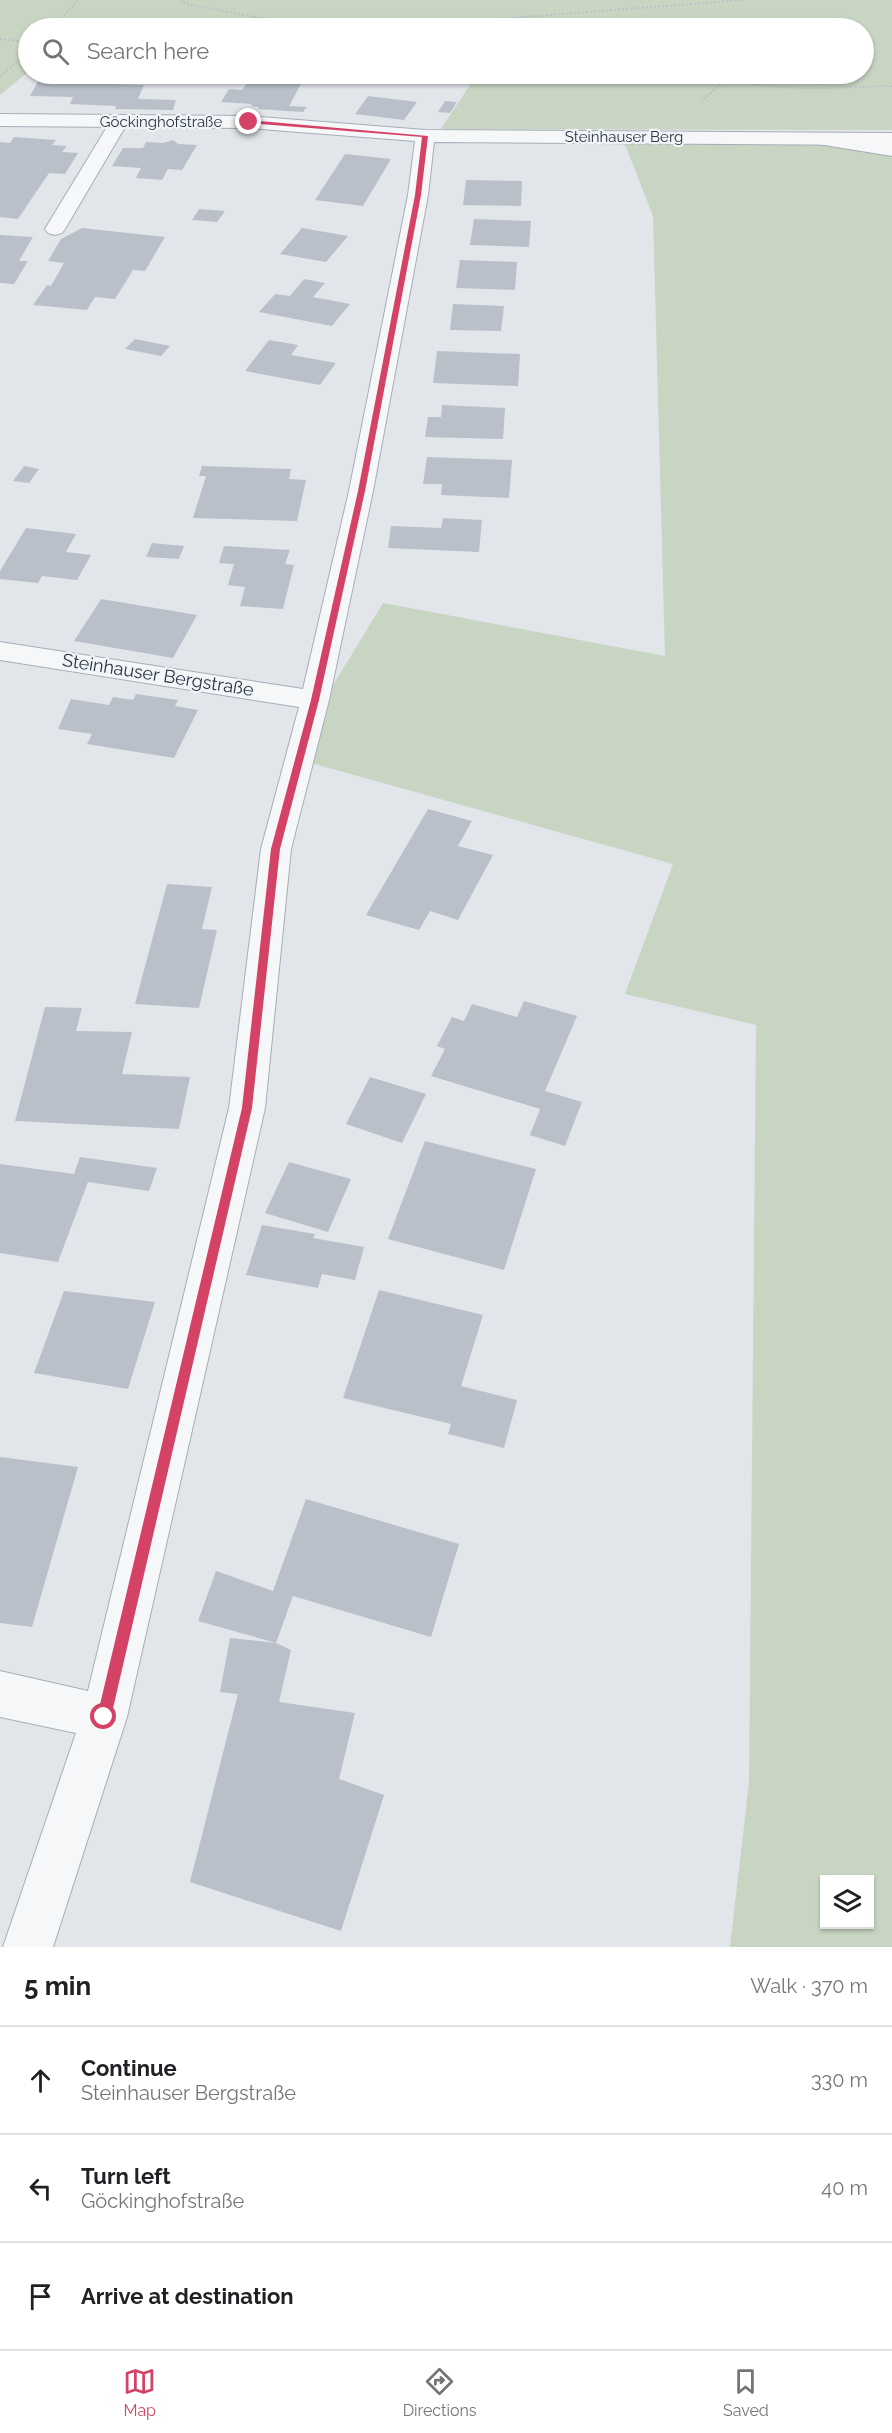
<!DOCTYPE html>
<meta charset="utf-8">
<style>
body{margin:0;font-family:Raleway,sans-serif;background:#f6f6f6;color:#202124}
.controls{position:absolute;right:18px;bottom:18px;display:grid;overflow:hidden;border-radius:0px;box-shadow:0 2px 4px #0004}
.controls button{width:54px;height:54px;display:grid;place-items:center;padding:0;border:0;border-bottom:2px solid #e0e0e0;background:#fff;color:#202124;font:30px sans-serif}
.stop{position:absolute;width:18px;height:18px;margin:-14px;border:4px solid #d44366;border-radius:50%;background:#fff}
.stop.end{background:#d44366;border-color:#fff;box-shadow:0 2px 6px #0008}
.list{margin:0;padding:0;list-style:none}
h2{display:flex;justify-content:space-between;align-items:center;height:78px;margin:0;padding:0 24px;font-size:26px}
h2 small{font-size:20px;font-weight:400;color:#757577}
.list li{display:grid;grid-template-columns:39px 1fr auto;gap:18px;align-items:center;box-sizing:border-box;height:108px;padding:0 24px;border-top:2px solid #e0e0e0}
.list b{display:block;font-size:22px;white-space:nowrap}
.list p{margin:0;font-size:20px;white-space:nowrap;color:#757577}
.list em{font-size:20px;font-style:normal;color:#757577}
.icon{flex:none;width:33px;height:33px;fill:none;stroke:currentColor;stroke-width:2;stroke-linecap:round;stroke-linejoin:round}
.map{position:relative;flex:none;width:892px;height:1947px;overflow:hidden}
.search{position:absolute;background:#fff;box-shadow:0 2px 4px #0004;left:18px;right:18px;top:18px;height:66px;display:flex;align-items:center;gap:15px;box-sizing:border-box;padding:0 21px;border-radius:33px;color:#757577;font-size:22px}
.sheet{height:402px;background:#fff}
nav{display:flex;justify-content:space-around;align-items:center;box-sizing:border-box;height:84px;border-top:2px solid #e0e0e0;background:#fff;font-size:16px;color:#757577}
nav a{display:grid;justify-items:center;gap:3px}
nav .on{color:#d44366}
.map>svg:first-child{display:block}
.green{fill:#c9d5c3;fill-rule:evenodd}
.building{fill:#b9c0c9}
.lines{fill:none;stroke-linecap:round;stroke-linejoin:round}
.lane-casing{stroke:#a7adb6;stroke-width:2}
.street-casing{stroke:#a7adb6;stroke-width:2}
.path{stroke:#bcc1c6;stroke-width:2;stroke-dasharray:2 2;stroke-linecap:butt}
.lane{fill:#f5f7f9;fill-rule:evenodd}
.street{fill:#f5f7f9;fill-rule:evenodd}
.route{fill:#d44366}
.labels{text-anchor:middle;stroke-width:4.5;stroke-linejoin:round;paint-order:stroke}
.far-street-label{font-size:15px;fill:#293544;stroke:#f2f5f8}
.street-label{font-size:18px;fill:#293544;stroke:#f2f5f8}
</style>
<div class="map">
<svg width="892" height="1947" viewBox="0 0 892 1947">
<rect width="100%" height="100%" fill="#e2e6eb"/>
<path class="green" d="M0,0H892V130L441,129L477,74H864V28H28V72L0,95Z
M624,142L827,144L892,155V1947H730L749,1782L756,1025L625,994L673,864L311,763L324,700L383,603L665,656L653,216ZM824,1880H870V1924H824Z"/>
<path class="building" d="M42,74H69L66,80H82L81,83L144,85L138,99L176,100L173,110L115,109L116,106L70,104L73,97L30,96Z
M249,80L301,84L289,106L307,107L303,112L258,109L259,107L251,106L252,104L221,102L229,89L242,90Z
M368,96L417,102L404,120L355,114Z
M445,101L457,102L450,113L438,112Z
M14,137L56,140L52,145L67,146L62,152L78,153L65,174L49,173L18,219L0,217V142L10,143Z
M173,140L178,144L197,145L182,170L168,169L162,180L136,178L141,168L112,166L123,148H143L146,142L163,143Z
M345,154L391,159L363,206L315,200Z
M466,180L522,181L521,206L463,205Z
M199,209L225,211L217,222L192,220Z
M474,219L531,221L529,247L470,245Z
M82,228L165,237L145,271L133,270L115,299L95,297L87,310L33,305L47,285L51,286L64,263L48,261L61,239Z
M302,228L348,236L326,262L280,254Z
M0,235L33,237L19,261H28L14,284L0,283Z
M460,260L517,262L515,290L456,288Z
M304,279L325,283L313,297L350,304L332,326L259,312L275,294L290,296Z
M453,304L504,306L501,331L450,330Z
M135,339L170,346L161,356L125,349Z
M269,340L298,345L291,355L336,363L320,385L245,371Z
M437,351L520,354L518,386L433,383Z
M442,405L505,408L503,439L425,437L428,417H441Z
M427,457L512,460L509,498L441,495L442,484H423Z
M24,466L39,469L29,483L13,481Z
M202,466L291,469L289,479L306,480L297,521L193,518L206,476H199Z
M443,518L482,520L479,552L388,548L391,526L441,528Z
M26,528L76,534L66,552L91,555L77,580L42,576L38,583L0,579V571Z
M152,543L184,546L179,559L146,557Z
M224,546L290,550L285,564L294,565L283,609L240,606L245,587L228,585L234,564L219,563Z
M101,599L197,615L173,658L74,641Z
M136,694L178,700L175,706L198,710L174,758L87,744L92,734L58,729L71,699L109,705L113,697L133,700Z
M428,809L472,821L458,846L493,855L458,920L430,911L419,930L366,915Z
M167,884L212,887L202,929L217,930L199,1008L135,1004Z
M524,1001L577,1016L545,1091L582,1102L565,1146L530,1135L540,1109L431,1076L445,1049L437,1046L452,1017L464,1021L472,1004L517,1017Z
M45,1007L82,1008L76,1031L132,1032L122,1074L190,1077L179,1129L15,1121Z
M370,1077L426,1094L402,1143L346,1124Z
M425,1141L536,1169L504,1270L388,1239Z
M80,1157L157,1168L149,1191L88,1182L58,1262L0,1253V1164L74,1174Z
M289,1162L351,1179L328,1232L265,1213Z
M262,1225L315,1234L313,1238L364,1247L355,1280L322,1274L318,1288L246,1275Z
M379,1290L483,1315L461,1386L517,1400L504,1448L448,1434L451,1424L343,1398Z
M64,1291L155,1302L128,1389L34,1373Z
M0,1457L78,1467L32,1627L0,1623Z
M306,1499L459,1544L431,1637L293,1596L276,1643L291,1650L279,1702L355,1713L339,1779L384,1795L341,1931L190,1882L238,1694L220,1692L230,1638L276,1643L198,1621L216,1571L273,1591Z"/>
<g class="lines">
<defs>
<path id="lane" d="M119,116L126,118L128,122L65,229L62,233L55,235L48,233L45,229L110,122L112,118Z
M819,133L892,144V156L812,143L809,139L812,135Z"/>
<path id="street" d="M0,114L249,116L425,130L892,133V145L434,142L428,195L373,491L329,700L291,849L265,1108L127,1717L53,1947H3L76,1733L0,1717V1671L88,1691L229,1108L261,849L299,707L0,660V642L303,689L349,491L408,195L415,141L249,128L0,126Z"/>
</defs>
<use href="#lane" class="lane-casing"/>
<use href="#street" class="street-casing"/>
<path class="path" d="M180,0L187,4L312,28
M530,19L601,28
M53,28L78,0
M427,28L523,17L743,0
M0,39L28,42
M712,74C769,94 833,87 892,86
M0,76L28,53
M701,102L725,80"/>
<use href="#lane" class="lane"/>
<use href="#street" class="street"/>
</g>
<path class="route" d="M249,120L428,136L421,195L365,491L319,700L280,849L252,1108L111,1717L109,1722L104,1724L99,1722L97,1717L242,1108L271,849L311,700L358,491L415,195L422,137L247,123Z"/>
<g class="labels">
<g class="far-street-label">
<text x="161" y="127">Göckinghofstraße</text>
<text x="624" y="142">Steinhauser Berg</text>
</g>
<g class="street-label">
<text transform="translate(158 675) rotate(9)" y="6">Steinhauser Bergstraße</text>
</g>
</g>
</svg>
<div class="controls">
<button><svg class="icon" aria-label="layers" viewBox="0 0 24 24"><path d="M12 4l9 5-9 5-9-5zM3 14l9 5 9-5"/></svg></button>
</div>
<div class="stop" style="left:104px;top:1717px"></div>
<div class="stop end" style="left:249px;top:122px"></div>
<div class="search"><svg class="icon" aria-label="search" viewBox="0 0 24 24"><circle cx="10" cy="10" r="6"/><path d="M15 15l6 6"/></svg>Search here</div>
</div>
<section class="sheet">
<h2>5 min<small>Walk · 370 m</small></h2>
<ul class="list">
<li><svg class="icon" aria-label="ahead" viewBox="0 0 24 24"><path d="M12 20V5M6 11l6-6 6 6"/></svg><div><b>Continue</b><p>Steinhauser Bergstraße</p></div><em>330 m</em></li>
<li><svg class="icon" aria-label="left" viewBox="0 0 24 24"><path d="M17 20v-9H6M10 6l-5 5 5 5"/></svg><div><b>Turn left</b><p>Göckinghofstraße</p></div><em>40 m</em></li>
<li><svg class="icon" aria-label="arrive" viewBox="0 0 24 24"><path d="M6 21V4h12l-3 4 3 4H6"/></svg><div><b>Arrive at destination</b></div></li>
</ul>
</section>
<nav>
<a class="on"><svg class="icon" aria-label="map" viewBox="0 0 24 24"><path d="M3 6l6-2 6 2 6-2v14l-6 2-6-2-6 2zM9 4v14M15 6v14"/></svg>Map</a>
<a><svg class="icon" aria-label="directions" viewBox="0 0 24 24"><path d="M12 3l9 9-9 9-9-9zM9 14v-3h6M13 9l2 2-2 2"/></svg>Directions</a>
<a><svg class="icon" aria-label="saved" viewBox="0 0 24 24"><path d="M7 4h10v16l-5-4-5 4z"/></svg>Saved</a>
</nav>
